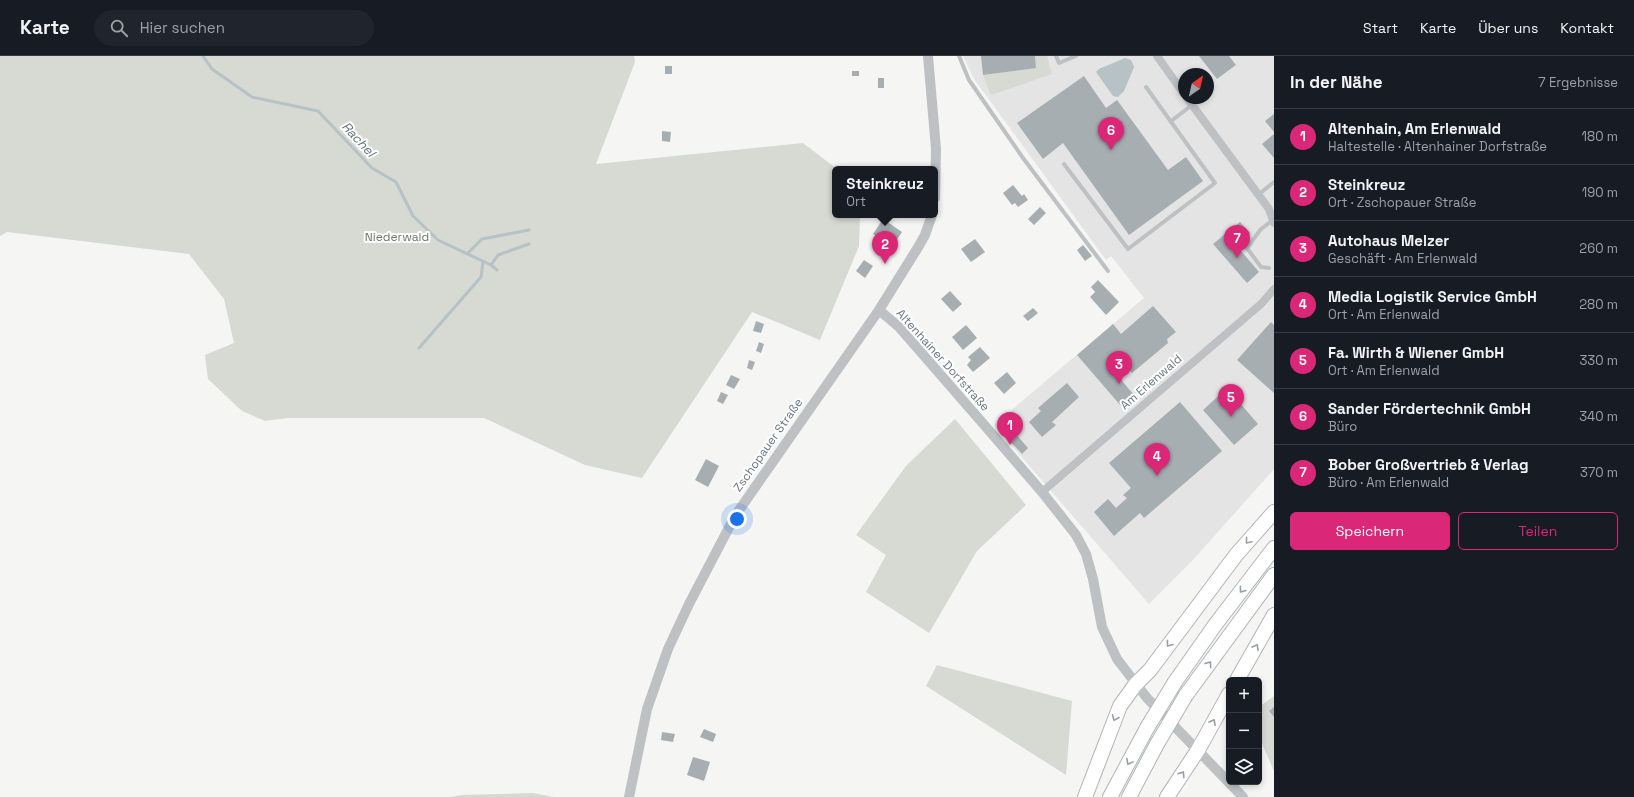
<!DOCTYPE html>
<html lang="de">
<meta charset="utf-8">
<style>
body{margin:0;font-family:"Space Grotesk",sans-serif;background:#20242c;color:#f1f3f6}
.controls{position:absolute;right:12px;bottom:12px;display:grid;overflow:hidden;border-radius:6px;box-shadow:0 2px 6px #0003}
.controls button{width:36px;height:36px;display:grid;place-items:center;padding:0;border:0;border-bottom:1px solid #363941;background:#171b24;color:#f1f3f6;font:20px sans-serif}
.compass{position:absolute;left:1178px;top:12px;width:36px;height:36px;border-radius:50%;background:#171b24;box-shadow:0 2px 6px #0003;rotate:34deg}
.you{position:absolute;left:737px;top:463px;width:14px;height:14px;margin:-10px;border:3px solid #fff;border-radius:50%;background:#1a73e8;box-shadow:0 0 0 6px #1a73e833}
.badge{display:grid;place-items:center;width:26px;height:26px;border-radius:50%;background:#db2777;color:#fff;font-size:13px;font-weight:700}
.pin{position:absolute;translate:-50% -33px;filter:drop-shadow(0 1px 2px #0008)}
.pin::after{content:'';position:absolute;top:21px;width:14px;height:12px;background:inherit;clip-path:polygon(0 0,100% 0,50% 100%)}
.popup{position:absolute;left:832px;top:110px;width:106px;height:52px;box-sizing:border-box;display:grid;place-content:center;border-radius:6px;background:#171b24;filter:drop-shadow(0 1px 3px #0005);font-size:13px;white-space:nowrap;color:#9ea1a6}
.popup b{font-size:15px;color:#f1f3f6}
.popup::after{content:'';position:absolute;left:50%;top:100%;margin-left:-8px;border:8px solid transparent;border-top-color:#171b24}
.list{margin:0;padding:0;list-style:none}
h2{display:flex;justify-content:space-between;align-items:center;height:52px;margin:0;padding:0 16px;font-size:17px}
h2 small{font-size:13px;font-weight:400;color:#9ea1a6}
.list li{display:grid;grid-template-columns:26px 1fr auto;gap:12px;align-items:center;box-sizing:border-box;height:56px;padding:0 16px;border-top:1px solid #363941}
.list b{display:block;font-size:15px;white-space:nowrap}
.list p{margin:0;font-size:13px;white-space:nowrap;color:#9ea1a6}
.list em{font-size:13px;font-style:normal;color:#9ea1a6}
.actions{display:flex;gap:8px;padding:12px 16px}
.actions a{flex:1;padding:9px 0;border:1px solid #db2777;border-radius:6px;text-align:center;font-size:14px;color:#db2777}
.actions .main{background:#db2777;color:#fff}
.icon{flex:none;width:22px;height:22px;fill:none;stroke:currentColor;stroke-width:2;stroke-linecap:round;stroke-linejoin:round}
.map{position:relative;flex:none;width:1274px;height:741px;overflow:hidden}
header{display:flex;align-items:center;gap:24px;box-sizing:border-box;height:56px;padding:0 20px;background:#171b24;border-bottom:1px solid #363941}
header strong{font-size:19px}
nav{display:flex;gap:22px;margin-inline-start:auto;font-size:14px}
.search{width:280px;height:36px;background:#20242c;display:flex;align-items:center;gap:10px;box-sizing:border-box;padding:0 14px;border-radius:22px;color:#9ea1a6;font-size:15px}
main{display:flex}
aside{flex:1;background:#171b24}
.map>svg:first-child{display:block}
.built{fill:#e3e4e3;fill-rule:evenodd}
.green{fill:#d6dad2}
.water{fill:#b6c2c6}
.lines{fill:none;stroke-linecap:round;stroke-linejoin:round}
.stream{stroke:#b6c2c6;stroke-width:3}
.building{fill:#a7aeb2}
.trunk-casing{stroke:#b1b4b7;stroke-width:16}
.service{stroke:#bdc1c4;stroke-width:4}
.minor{stroke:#bdc1c4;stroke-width:8}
.tertiary{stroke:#bdc1c4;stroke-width:10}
.trunk{stroke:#fff;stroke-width:14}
.trunk-bridge-casing{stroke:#b1b4b7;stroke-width:16;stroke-linecap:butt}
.trunk-bridge{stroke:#fff;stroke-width:14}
.oneway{stroke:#95a0a6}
.labels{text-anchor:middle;stroke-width:4;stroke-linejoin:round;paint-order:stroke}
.park-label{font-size:12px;fill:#6b7866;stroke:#fff}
.street-label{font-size:12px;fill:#687780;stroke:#fff}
.water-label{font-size:13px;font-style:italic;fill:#63787d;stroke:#fff}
</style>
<header>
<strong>Karte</strong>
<div class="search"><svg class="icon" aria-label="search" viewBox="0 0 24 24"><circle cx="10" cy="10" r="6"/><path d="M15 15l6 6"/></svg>Hier suchen</div>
<nav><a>Start</a><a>Karte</a><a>Über uns</a><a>Kontakt</a></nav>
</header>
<main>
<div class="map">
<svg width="1274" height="741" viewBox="0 0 1274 741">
<rect width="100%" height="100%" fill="#f5f5f3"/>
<path class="built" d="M963,0H1274V413L1192,505L1149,548L994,369L1144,242L1111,200L1106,204L974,23ZM1184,18H1208V42H1184Z"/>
<path class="green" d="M0,0H634L635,6L596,108L803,87L837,113H835V159H860L859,190L820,284L752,256L642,422L585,409L484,362H288L265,365L242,355L208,323L205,299L234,287L224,243L189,198L7,176L0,180Z
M1035,0H1047L1052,18L991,39L983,19L1036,12Z
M955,363L1026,449L977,495L929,577L866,536L886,499L856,479L906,410Z
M937,609L1072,645L1066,719L926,630Z
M1274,640V715L1259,681V651Z
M533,737L553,741H450L462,739Z"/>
<path class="water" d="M1125,2L1131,4L1134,11L1124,35L1118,41L1113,40L1096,16L1099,13Z"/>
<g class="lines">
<path class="stream" d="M203,0L212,13L252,41L318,55L372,112L396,126L413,160L438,184L491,209L497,214
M467,198L482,183L529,174
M491,209L498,199L529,188
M419,292L481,221L483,206"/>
</g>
<path class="building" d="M981,0H1035L1036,12L983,19Z
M1199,0H1229L1236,9L1217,23Z
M665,10H672V18H665Z
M852,15H859V20H852Z
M1084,20L1106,52L1117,44L1168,114L1186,101L1203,125L1129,179L1063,87L1043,103L1017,67Z
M878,22H884V32H878Z
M1274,58V76L1265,65Z
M662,75L671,76L670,86L662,85Z
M1274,78V102L1262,88Z
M1013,129L1022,140L1024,138L1028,144L1018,151L1015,147L1012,149L1003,137Z
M1040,151L1046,157L1034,169L1028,163Z
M883,163L902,176L892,191L873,178Z
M1240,166L1250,177L1236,189L1259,216L1247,227L1213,188Z
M975,183L985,196L971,206L961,193Z
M1083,189L1092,200L1085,205L1077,194Z
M864,204L873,210L865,222L856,215Z
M1098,224L1119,246L1106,259L1090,241L1095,236L1091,231Z
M950,235L962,248L953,256L941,243Z
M1153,250L1176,276L1167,283L1168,287L1132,317L1121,304L1112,313L1134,339L1121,350L1077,299L1113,268L1121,278Z
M1033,252L1038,257L1028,265L1023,260Z
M756,265L764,268L761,277L753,275Z
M1271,266L1274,269V337L1237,304Z
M966,269L977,282L963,294L952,281Z
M759,286L764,288L761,297L756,295Z
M980,291L990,302L973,316L967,309L971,304L968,301Z
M749,304L755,306L752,314L747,312Z
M1007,316L1016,327L1004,338L994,327Z
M731,319L740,323L734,333L726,329Z
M1067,327L1079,341L1052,366L1056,369L1042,381L1029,366L1041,355L1038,352Z
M1227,332L1258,368L1234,389L1203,354Z
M721,336L728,339L723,348L717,345Z
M1180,346L1222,395L1144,462L1140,457L1114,480L1094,456L1108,443L1116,452L1127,442L1123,439L1131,432L1109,407Z
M1015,377L1028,392L1022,398L1008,383Z
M706,403L719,410L708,431L695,424Z
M1274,651V661L1269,655Z
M704,673L716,678L713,686L700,681Z
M662,676L675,678L673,686L661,684Z
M693,701L710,706L704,725L687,719Z"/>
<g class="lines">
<defs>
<path id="trunk" d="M1237,624L1274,559
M1175,626L1215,569L1274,492
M1186,639L1274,519
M1085,741L1120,650L1135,629L1150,614L1236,499L1274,456
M1110,741L1147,672
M1129,741L1157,688
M1167,741L1198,694L1229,638"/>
</defs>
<use href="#trunk" class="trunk-casing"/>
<path class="service" d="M959,0L969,24L1023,102L1108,215
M1056,0L1059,7L1076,0
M1171,65L1192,49
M1064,108L1128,193L1215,127L1146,31
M1258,139L1274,126
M1269,212L1261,211L1247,192L1261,173L1273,164"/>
<path class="minor" d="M1157,0L1184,38
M1187,42L1269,153L1274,167
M1042,436L1261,248L1274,233"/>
<path class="tertiary" d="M928,0L936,93L935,142
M879,254L899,271L986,371L1042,436L1076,479L1086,498L1093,523L1102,571L1117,603L1147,642L1243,741
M629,741L647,653L668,593L689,548L735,460L879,254L917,193L925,179L932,159"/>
<use href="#trunk" class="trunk"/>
<defs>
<path id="trunk-bridge" d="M1147,672L1175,626
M1157,688L1186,639"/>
</defs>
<use href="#trunk-bridge" class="trunk-bridge-casing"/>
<use href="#trunk-bridge" class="trunk-bridge"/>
</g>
<defs><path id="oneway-chevron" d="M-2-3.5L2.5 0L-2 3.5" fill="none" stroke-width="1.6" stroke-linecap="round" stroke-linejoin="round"/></defs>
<g class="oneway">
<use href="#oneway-chevron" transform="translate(1248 485) rotate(130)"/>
<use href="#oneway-chevron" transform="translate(1242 534) rotate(127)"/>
<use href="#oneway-chevron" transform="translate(1169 588) rotate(127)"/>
<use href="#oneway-chevron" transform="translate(1256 591) rotate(-61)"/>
<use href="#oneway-chevron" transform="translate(1209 608) rotate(-54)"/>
<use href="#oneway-chevron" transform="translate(1115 662) rotate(112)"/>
<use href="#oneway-chevron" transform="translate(1213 666) rotate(-61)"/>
<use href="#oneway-chevron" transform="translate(1129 706) rotate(118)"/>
<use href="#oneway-chevron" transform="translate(1182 718) rotate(-57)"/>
</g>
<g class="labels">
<g class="park-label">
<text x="397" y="185">Niederwald</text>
</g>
<g class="street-label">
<text transform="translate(943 304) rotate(48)" y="4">Altenhainer Dorfstraße</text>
<text transform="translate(1151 326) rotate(-41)" y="4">Am Erlenwald</text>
<text transform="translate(768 389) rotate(-55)" y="4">Zschopauer Straße</text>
</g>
<g class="water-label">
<text transform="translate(359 83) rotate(47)" y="5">Rachel</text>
</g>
</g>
</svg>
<div class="controls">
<button>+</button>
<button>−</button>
<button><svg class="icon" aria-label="layers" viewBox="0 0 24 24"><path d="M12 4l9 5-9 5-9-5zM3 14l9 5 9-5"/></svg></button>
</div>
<svg class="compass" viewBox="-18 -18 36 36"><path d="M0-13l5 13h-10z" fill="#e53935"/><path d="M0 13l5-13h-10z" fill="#9ea1a6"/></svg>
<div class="you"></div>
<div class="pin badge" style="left:1010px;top:389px">1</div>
<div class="pin badge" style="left:885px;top:208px">2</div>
<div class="popup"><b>Steinkreuz</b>Ort</div>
<div class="pin badge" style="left:1119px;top:328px">3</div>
<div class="pin badge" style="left:1157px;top:420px">4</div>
<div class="pin badge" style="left:1231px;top:361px">5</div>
<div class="pin badge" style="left:1111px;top:94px">6</div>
<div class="pin badge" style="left:1237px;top:202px">7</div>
</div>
<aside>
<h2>In der Nähe<small>7 Ergebnisse</small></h2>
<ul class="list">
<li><span class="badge">1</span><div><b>Altenhain, Am Erlenwald</b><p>Haltestelle · Altenhainer Dorfstraße</p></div><em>180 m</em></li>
<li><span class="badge">2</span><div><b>Steinkreuz</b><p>Ort · Zschopauer Straße</p></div><em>190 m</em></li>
<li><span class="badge">3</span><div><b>Autohaus Melzer</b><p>Geschäft · Am Erlenwald</p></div><em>260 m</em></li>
<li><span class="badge">4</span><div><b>Media Logistik Service GmbH</b><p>Ort · Am Erlenwald</p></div><em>280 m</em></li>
<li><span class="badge">5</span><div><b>Fa. Wirth &amp; Wiener GmbH</b><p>Ort · Am Erlenwald</p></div><em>330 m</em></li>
<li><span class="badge">6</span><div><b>Sander Fördertechnik GmbH</b><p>Büro</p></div><em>340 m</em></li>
<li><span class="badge">7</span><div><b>Bober Großvertrieb &amp; Verlag</b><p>Büro · Am Erlenwald</p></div><em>370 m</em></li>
</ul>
<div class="actions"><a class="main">Speichern</a><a>Teilen</a></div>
</aside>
</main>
